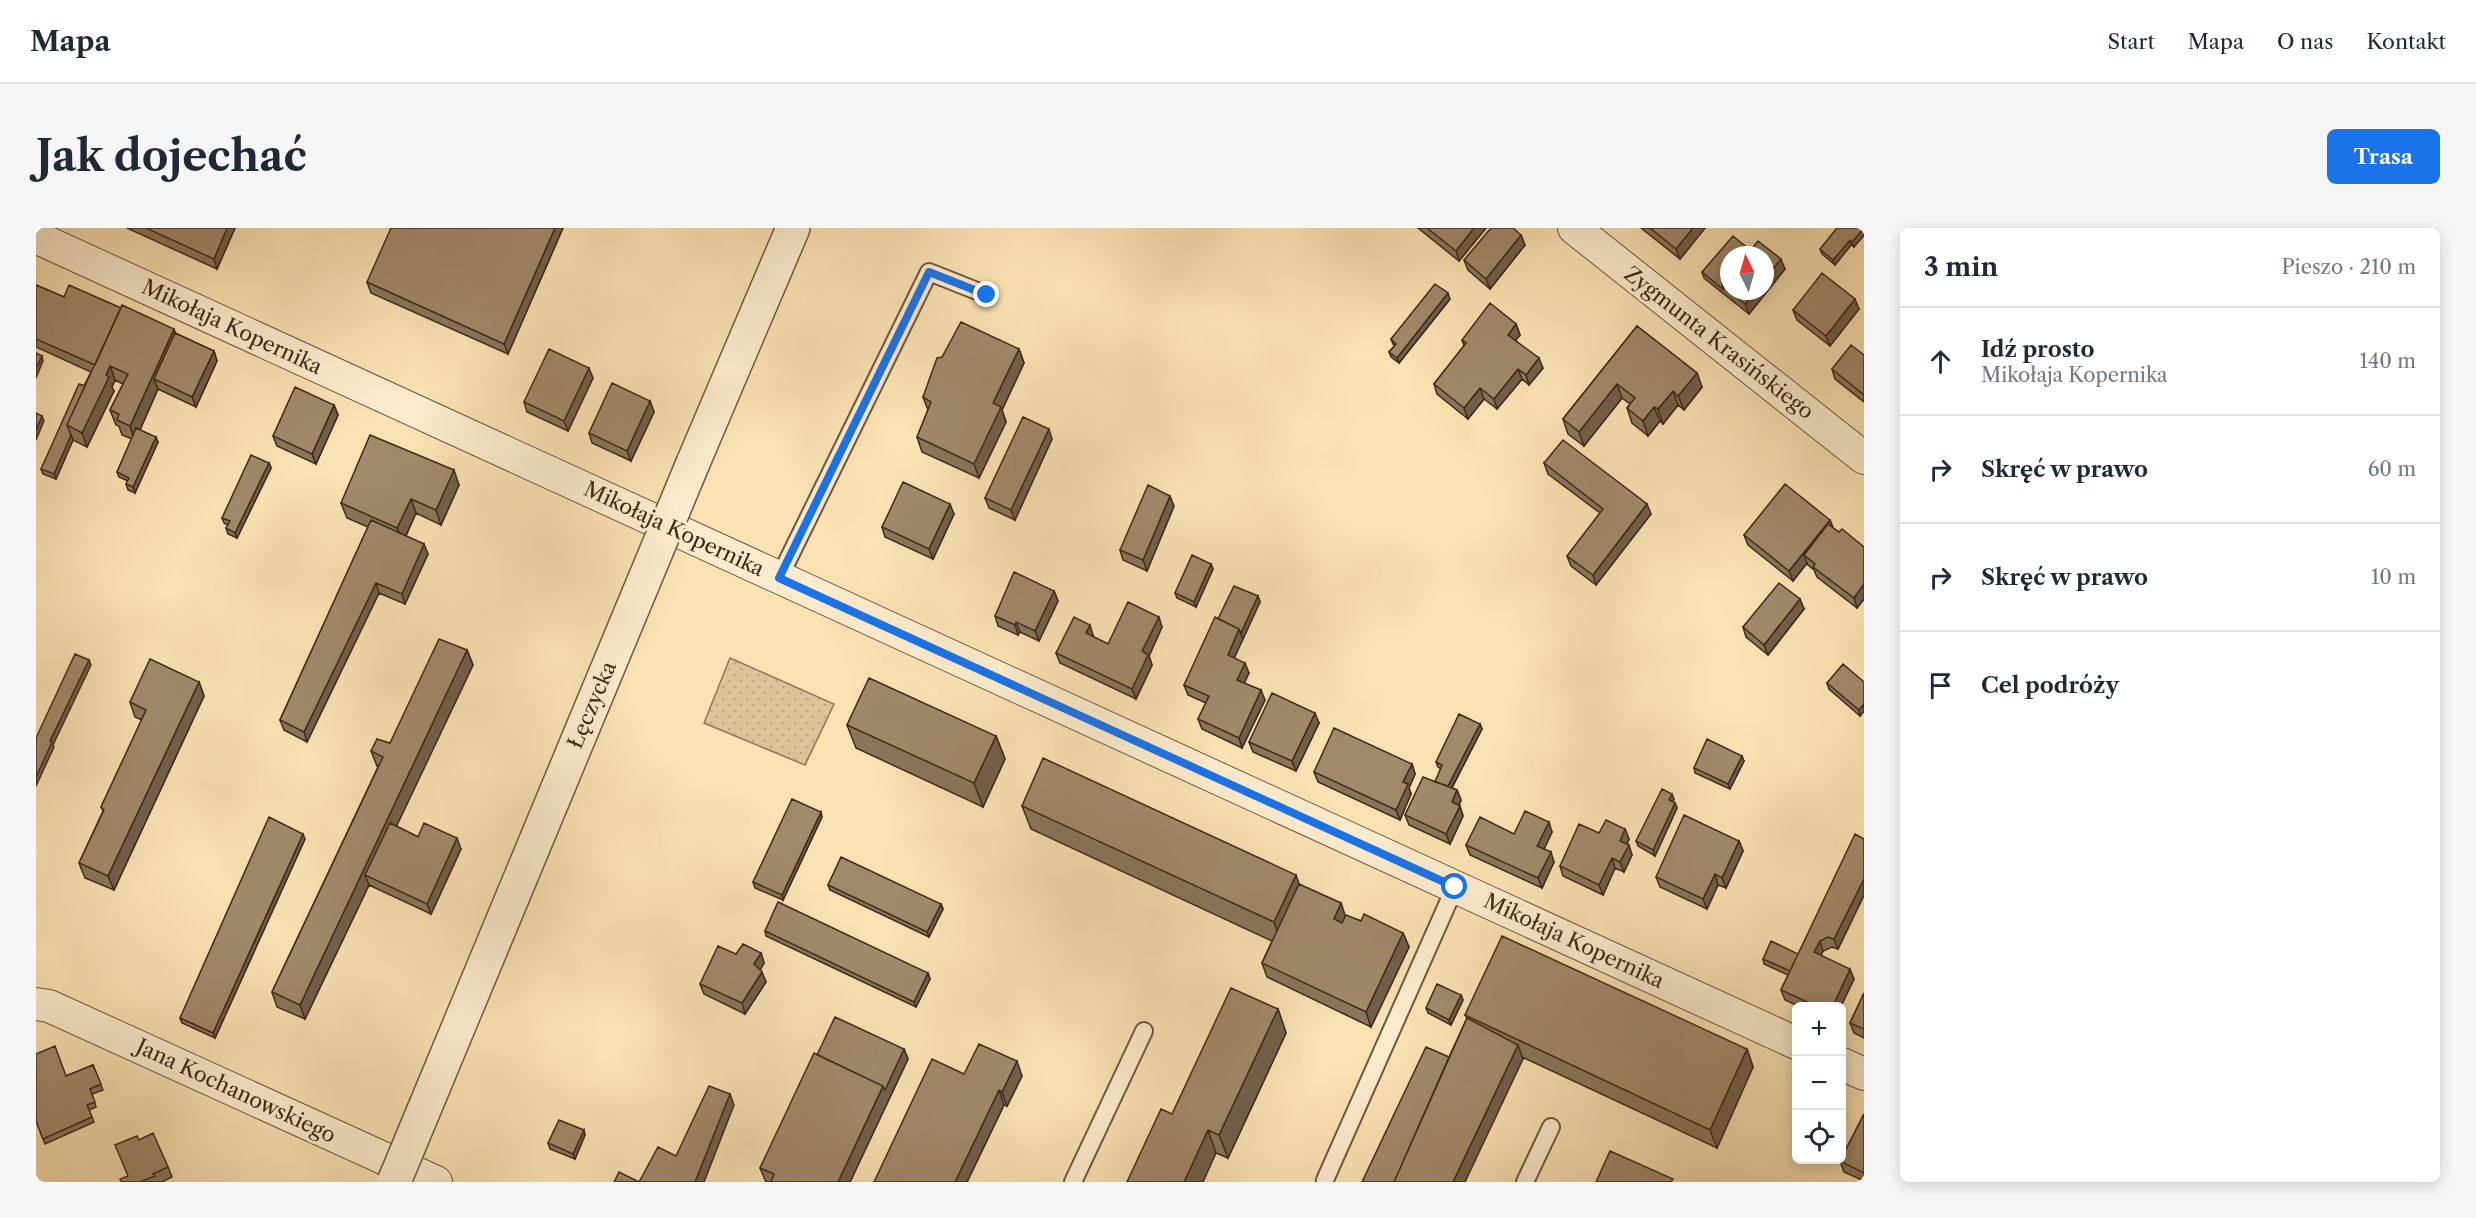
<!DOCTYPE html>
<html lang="pl">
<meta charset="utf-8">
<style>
body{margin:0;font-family:"Libre Caslon Text",serif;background:#f6f6f7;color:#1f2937}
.controls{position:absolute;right:18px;bottom:18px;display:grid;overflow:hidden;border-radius:9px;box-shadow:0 3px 15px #0003}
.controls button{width:54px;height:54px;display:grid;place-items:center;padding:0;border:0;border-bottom:2px solid #e0e1e3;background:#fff;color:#1f2937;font:30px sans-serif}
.compass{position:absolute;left:1684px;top:18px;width:54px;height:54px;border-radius:50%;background:#fff;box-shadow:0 3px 15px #0003;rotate:355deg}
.stop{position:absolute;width:18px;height:18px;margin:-14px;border:4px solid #1a73e8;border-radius:50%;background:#fff}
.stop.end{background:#1a73e8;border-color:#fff;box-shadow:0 2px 6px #0008}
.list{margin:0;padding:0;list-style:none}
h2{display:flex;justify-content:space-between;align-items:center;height:78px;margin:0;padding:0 24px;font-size:26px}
h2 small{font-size:20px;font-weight:400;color:#747a83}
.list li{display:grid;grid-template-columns:39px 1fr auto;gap:18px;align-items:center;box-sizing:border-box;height:108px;padding:0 24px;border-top:2px solid #e0e1e3}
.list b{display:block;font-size:22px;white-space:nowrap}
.list p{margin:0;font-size:20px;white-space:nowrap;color:#747a83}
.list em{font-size:20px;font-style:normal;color:#747a83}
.icon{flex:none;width:33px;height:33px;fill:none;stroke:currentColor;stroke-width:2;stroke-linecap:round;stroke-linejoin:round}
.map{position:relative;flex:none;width:1828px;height:954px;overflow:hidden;border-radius:9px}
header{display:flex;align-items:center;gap:36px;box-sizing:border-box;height:84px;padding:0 30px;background:#fff;border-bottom:2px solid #e0e1e3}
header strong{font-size:28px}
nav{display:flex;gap:33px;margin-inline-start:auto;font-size:21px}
.intro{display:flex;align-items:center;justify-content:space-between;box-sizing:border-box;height:144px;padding:0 36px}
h1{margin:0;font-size:42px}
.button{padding:15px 27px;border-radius:9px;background:#1a73e8;color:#fff;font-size:21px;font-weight:700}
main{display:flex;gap:36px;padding:0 36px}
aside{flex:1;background:#fff;border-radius:9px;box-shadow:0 3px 15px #0003}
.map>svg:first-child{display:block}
.park{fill:url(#park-dots);stroke:#8e755a;stroke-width:1.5}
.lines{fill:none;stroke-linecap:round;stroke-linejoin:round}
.service-casing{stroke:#6f5641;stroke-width:20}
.minor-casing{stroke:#6f5641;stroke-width:34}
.tertiary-casing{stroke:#6f5641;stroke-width:36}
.service{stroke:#fceccd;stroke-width:16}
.minor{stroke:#fceccd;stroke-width:32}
.tertiary{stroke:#fceccd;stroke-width:33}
.tertiary-bridge-casing{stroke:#6f5641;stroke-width:36;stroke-linecap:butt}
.tertiary-bridge{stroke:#fceccd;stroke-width:33}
.wall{fill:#8a765b;stroke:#41281b;stroke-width:1.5}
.shaded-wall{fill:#71604a;stroke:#41281b;stroke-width:1.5}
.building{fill:#a1896a;stroke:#41281b;stroke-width:1.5}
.route{stroke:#1a73e8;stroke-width:8}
.labels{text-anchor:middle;stroke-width:6;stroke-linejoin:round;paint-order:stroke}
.street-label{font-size:21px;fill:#41281b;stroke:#fceccd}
</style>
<header>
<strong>Mapa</strong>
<nav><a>Start</a><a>Mapa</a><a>O nas</a><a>Kontakt</a></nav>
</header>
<div class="intro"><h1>Jak dojechać</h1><a class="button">Trasa</a></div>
<main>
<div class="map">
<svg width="1828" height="954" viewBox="0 0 1828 954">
<defs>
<pattern id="park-dots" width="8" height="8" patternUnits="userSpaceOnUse" patternTransform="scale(1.5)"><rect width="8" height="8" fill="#dbc298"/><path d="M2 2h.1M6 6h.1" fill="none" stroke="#bda782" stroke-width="1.8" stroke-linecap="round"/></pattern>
</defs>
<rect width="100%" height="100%" fill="#fae2b2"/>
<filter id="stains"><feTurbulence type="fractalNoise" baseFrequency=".00333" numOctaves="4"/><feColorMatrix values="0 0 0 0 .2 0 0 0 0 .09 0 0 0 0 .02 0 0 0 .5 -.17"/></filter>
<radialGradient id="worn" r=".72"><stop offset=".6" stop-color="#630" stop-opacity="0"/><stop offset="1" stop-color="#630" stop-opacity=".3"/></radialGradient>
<path class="park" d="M694,430L798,476L769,537L668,495Z"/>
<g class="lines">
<defs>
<path id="service" d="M743,350L893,44L951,67
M1289,952L1419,659
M1037,954L1108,803
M1489,954L1515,899"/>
<path id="minor" d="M1538,0L1828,230
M6,12L1760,815
M0,776L13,778L400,954
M1806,836L1828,846"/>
<path id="tertiary" d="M657,235L757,0"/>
</defs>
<use href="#service" class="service-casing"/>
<use href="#minor" class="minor-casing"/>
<use href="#tertiary" class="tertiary-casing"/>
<use href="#service" class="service"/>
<use href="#minor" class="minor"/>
<use href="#tertiary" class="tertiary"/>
<defs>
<path id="tertiary-bridge" d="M358,954L657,235"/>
</defs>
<use href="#tertiary-bridge" class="tertiary-bridge-casing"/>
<use href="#tertiary-bridge" class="tertiary-bridge"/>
</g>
<path class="wall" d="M91,0H199L181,41Z
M527,0L472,126L335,65L331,54Z
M1382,0H1450L1423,33Z
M1605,0H1669L1644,31Z
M1828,0V7L1818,19L1815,17L1799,37L1786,26L1784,21Z
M1485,7L1489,17L1454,61L1432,42L1428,32Z
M1714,22L1749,41L1713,86L1668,50L1666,44Z
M0,57L28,69L139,105L178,123L181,133L160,179L122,161L104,202L122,214L99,265L92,262L90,256L92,253L83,249L81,244L96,211L86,207L83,198L80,197L74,182L87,156L79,152L76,159L78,163L51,219L37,212L20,251L7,246L5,241L55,144L0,119Z
M1414,71L1363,135L1355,129L1353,124L1359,118L1357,116L1355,111Z
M1823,81L1794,118L1761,92L1757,82Z
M1480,96L1484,107L1479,112L1507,140L1493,157L1486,151L1461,181L1448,171L1432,191L1401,166L1398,156L1428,118L1426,112Z
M1601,98L1661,145L1666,159L1648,182L1642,177L1627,196L1624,193L1612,208L1596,195L1591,180L1594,176L1586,170L1548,218L1532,206L1527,191Z
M983,121L988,135L966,182L970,194L943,250L886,224L881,209L892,182L887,169Z
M1828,127V174L1799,151L1796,141Z
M557,150L532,203L491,184L488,174Z
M614,173L618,184L595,233L556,215L553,205Z
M298,177L302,187L280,236L241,218L237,208Z
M1016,211L979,292L953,280L949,270Z
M233,235L235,240L201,310L192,306L190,300L192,297L188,295L186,290Z
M1508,235L1615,286L1560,357L1535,338L1531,328L1564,285L1512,246Z
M423,257L405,297L380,285L370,308L392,326L369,376L343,365L271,514L248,502L244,492L332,299L311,290L305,275Z
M1138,278L1111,343L1087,332L1084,322Z
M918,286L897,331L849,309L846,299Z
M1794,292L1797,300L1803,304L1828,319V371L1821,380L1781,349L1778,342L1772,337L1771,335L1757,353L1712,317L1708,307Z
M1175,336L1177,341L1160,379L1141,370L1139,365Z
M1018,363L1022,373L1003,413L984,404L982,407L962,398L959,388Z
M1224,374L1198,430L1213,445L1208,455L1229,472L1206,520L1166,501L1162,491L1170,475L1152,467L1148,457L1182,391Z
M1768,381L1732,427L1710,409L1707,399Z
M1126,399L1113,428L1116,437L1100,471L1024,435L1020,425L1057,407V409L1072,416Z
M431,422L437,437L360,598L382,609L425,621L395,686L333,657L269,791L241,779L236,764L342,539L341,538L335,523L354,515Z
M163,454L168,468L78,662L49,650L43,635L67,583L65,579L106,492L99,489L94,474Z
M1828,454V483L1824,488L1793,461L1791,455Z
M1283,495L1260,543L1217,524L1213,514Z
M1444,496L1446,501L1416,560L1421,562L1425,572L1423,577L1427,588L1414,616L1373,597L1369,587L1399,554L1405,541L1402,539L1400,534Z
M811,497L960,508L969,531L947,579L820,520Z
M1708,533L1694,561L1659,545L1658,540Z
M1376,536L1379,546L1373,560L1375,566L1364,592L1282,554L1278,544Z
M1638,571L1637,574L1639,575L1641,580L1619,628L1602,618L1600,613Z
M986,578L1263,656L1309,688L1367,705L1373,719L1335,799L1231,749L1226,735L1236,713L995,601Z
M786,589L747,672L719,660L717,654Z
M1589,601L1593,611L1591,616L1596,627L1588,644L1579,640L1567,667L1527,648L1524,638L1563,605Z
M1516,604L1508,621L1518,634L1506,660L1434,627L1430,617L1478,606Z
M269,611L179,810L146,795L144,790Z
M1828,611V667L1802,721L1796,719L1787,723L1785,727L1818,751L1805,778H1762L1749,772L1745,762L1752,747L1728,736L1727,731L1762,726Z
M1703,613L1707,623L1690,660L1682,657L1671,681L1624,659L1620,649Z
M792,657L905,676L907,681L893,709L794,662Z
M729,703L892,745L894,751L880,779L730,708Z
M725,725L728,735L724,742L730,754L709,786L668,766L664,756L700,726Z
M1828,765V810L1818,805L1814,795Z
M1425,767L1427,772L1415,797L1392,785L1390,780Z
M1242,781L1250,805L1192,930L1180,925L1136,886Z
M1429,787L1711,821L1717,839L1681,920L1486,829L1487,831L1413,829L1431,790Z
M868,821L872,831L814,954H730L724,940L781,827Z
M57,837L67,862L56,866L60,879L53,882L58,894L9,916L0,893L30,848Z
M928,846L986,848L971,878L968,877L931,954H838Z
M1828,886V953L1808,944L1804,933Z
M549,907L539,931L514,921L512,915Z
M103,912L132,939L136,949L126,954H85L92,948Z"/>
<path class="shaded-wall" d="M191,0H199L181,41L178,31Z
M519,0H527L472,126L468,116Z
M1438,0H1450L1423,33L1420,23Z
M1657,0H1669L1644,31L1640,21Z
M1828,0V7L1818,19L1816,14Z
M1485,7L1489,17L1454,61L1450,51Z
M1814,12L1815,17L1799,37L1797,32Z
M1745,31L1749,41L1713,86L1709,76L1720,63H1729V51Z
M1412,65L1414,71L1363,135L1361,130Z
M1819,71L1823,81L1794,118L1790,108Z
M1480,96L1484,107L1476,117L1472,107Z
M138,101L143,115L118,151L122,161L99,213L94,198Z
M983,121L988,135L966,182L970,194L943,250L938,236L957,175Z
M178,123L181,133L160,179L156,169Z
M6,128L7,133L0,150V140Z
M1503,130L1507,140L1493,157L1490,147Z
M74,138L79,152L76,159L78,163L51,219L46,205Z
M553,140L557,150L532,203L528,193Z
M1482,141L1486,151L1461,181L1458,171Z
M1661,145L1666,159L1648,182L1642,168Z
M1581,156L1586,170L1548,218L1543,204Z
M1444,160L1448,171L1432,191L1428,180Z
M1637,163L1642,177L1627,196L1622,181Z
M614,173L618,184L595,233L591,223Z
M298,177L302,187L280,236L276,226Z
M1618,179L1624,193L1612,208L1607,193Z
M6,188L8,193L0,212V202Z
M1013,201L1016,211L979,292L975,282Z
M35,207L37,212L20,251L18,246Z
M120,209L122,214L99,265L97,259Z
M233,235L235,240L201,310L199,305Z
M418,242L423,257L405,297L400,282Z
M1134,268L1138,278L1111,343L1107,332Z
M375,271L380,285L367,314L361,300Z
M914,276L918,286L897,331L893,321Z
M1611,276L1615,286L1560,357L1557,347Z
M1794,292L1798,302L1768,327L1771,335L1757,353L1753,343Z
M388,316L392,326L369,376L366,366Z
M1175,336L1177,341L1160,379L1158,374Z
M340,355L343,365L271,514L268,504Z
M1828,356V371L1821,380L1818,370Z
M1018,363L1022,373L1003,413L999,403Z
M1222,368L1224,374L1207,411L1205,405Z
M1764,371L1768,381L1732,427L1728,417Z
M1123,389L1126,399L1113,428L1116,437L1100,471L1096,461L1106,423Z
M980,394L984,404L982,407L979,397Z
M1054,397L1057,407L1053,415L1050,405Z
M1203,401L1207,411L1195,437L1192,427Z
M431,422L437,437L336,650L329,647L333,657L269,791L264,777Z
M53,432L55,437L17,517L18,519L0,558V549L14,513Z
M1209,435L1213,445L1205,462L1201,452Z
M163,454L168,468L78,662L72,648Z
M1225,462L1229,472L1206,520L1203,510Z
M1828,476V483L1824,488L1823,482Z
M1279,485L1283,495L1260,543L1256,533Z
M1444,496L1446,501L1412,567L1410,562Z
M960,508L969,531L947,579L938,555Z
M1706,528L1708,533L1694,561L1692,556Z
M1376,536L1379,546L1373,560L1375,566L1364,592L1360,582L1367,554Z
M1421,562L1425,572L1420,584L1416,574Z
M1636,566L1638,571L1635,577L1633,572Z
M1639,575L1641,580L1619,628L1617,622Z
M1424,578L1427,588L1414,616L1410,606Z
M785,584L786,589L747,672L746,667Z
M1513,594L1516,604L1505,628L1501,618Z
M1589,601L1593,611L1588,623L1584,613Z
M267,606L269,611L179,810L177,805Z
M421,610L425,621L395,686L391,676Z
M1703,613L1707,623L1690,660L1686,650Z
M1593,617L1596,627L1588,644L1584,634Z
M1515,624L1518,634L1506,660L1502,650Z
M1576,630L1579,640L1567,667L1563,657Z
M1679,646L1682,657L1671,681L1667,671Z
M1260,647L1268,670L1246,717L1238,694Z
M1828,650V667L1802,721L1798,711Z
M1305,675L1310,690L1303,706L1298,691Z
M905,676L907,681L893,709L891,704Z
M1367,705L1373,719L1335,799L1330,784Z
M1784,713L1787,723L1782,734L1778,724Z
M725,725L728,735L722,746L718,736Z
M1814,741L1818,751L1805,778H1797Z
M726,744L730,754L709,786L706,775Z
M892,745L894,751L880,779L878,774Z
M1425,767L1427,772L1415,797L1413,792Z
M1242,781L1250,805L1192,930L1183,907Z
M1482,817L1487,831L1429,954H1417Z
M868,821L872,831L814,954H802L847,858Z
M1711,821L1717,839L1681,920L1674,902Z
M981,833L986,848L971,878L966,864Z
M963,862L968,877L931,954H919Z
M694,866L698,877L668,954H659Z
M548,902L549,907L539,931L537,926Z
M1172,902L1180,925L1167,954H1148Z"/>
<path class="building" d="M110,0H191L178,31Z
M355,0H519L468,116L331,54Z
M1391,0H1438L1420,23Z
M1455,0H1477L1485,7L1450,51L1428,32Z
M1614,0H1657L1640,21Z
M1801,0H1828L1816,14L1814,12L1797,32L1784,21Z
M1697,8L1714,22L1711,27H1693V48L1686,57L1688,62L1666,44Z
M1722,13L1745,31L1729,51V27H1711Z
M1786,45L1819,71L1790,108L1757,82Z
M1693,48V63L1686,57Z
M1399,56L1412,65L1361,130L1353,124L1360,116L1355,111Z
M0,57L28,69L33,57L85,80L59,137L0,111Z
M1693,63H1720L1709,76Z
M1454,75L1480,96L1472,107L1503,130L1490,147L1482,141L1458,171L1444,160L1428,180L1398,156L1430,115L1426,112Z
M86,77L138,101L94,198L81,192L83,186L74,182L92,146L74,138L70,147L73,149L46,205L31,197Z
M925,94L983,121L957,175L965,179L938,236L881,209L895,174L887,169L901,130L906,129Z
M1601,98L1661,145L1642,168L1637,163L1622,181L1618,179L1607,193L1591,180L1599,170L1581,156L1543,204L1527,191Z
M139,105L178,123L156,169L118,151Z
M1815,117L1828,127V167L1796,141Z
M513,121L553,140L528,193L488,174Z
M0,125L6,128L0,140Z
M576,155L614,173L591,223L553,205Z
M43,156L49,158L31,197L35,207L18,246L5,241Z
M259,159L298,177L276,226L237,208Z
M0,185L6,188L0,202Z
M987,189L1013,201L975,282L949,270Z
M100,200L120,209L97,259L90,256L93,250L81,244Z
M334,207L418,242L400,282L375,271L361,300L305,275Z
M1527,212L1611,276L1557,347L1531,328L1567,281L1508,235Z
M215,227L233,235L199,305L190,300L194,293L186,290Z
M867,254L914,276L893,321L846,299Z
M1749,256L1794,292L1753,343L1708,307Z
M1112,257L1134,268L1107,332L1084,322Z
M335,292L388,316L366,366L340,355L268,504L244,492Z
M1792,296L1803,304L1806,301L1828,319V356L1818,370L1777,339L1779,336L1768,327Z
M1156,327L1175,336L1158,374L1139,365Z
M978,344L1018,363L999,403L980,394L979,397L959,388Z
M1743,355L1764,371L1728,417L1707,399Z
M1198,358L1222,368L1205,405L1203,401L1182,391Z
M1092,374L1123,389L1106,423L1112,427L1096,461L1020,425L1038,389L1054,397L1050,405L1072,416Z
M1179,389L1203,401L1192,427L1209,435L1201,452L1225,462L1203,510L1162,491L1173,468L1148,457Z
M403,411L431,422L264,777L236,764L347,529L335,523L341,511L354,515Z
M39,426L53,432L14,513L16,514L0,549V510Z
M114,431L163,454L72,648L43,635L68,582L65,579L110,482L94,474Z
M1807,436L1828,454V476L1823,482L1791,455Z
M833,450L960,508L938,555L811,497Z
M1236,465L1279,485L1256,533L1213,514Z
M1423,486L1444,496L1412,558L1399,554L1406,537L1400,534Z
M1298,500L1376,536L1367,554L1372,556L1360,582L1278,544Z
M1671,511L1706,528L1692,556L1658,540Z
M1007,530L1260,647L1238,694L986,578Z
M1387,549L1421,562L1416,574L1424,578L1410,606L1369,587Z
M1626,561L1636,566L1633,572L1639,575L1617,622L1600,613Z
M756,571L785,584L746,667L717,654Z
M1489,583L1513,594L1501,618L1515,624L1502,650L1430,617L1444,589L1478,606Z
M1648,587L1703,613L1686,650L1679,646L1667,671L1620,649Z
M233,589L267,606L177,805L144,790Z
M1570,592L1589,601L1584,613L1593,617L1584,634L1576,630L1563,657L1524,638L1543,596L1563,605Z
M354,595L382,609L388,595L421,610L391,676L329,647Z
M1819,606L1828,611V651L1798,711L1792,709L1784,713L1778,724L1814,741L1797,778H1780L1745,762Z
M805,629L905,676L891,704L792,657Z
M1263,656L1305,675L1298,691L1306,695L1310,687L1325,693L1328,686L1367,705L1330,784L1226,735Z
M742,674L892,745L878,774L729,703Z
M1466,708L1711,821L1674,902L1429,787Z
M1735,713L1762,726L1754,743L1727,731Z
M707,716L725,725L718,736L726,744L706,775L664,756L682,718L700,726Z
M1401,756L1425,767L1413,792L1390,780Z
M1195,760L1242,781L1183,907L1172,902L1148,954H1091L1125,881L1136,886Z
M1828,765V801L1814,795Z
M799,789L868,821L849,862L847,858L781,827Z
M1431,790L1482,817L1417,954H1358Z
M943,816L981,833L966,864L963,862L919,954H838L896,831L928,846Z
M19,818L30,848L57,837L65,856L54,861L59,874L51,877L56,889L7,911L0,893V826Z
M1390,819L1413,829L1358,954H1326Z
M778,825L847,858L802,954H735L738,946L724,940Z
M673,858L694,866L659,954H578L583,944L603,954L622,919L640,928Z
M1828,886V945L1804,933Z
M523,892L548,902L537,926L512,915Z
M117,905L132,939L117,946L119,948L104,954H86L84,951L92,948L79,917L101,908L103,912Z
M1574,923L1637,951L1635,954H1560Z"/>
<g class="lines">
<path class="route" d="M951,67L893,44L743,350L1419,659"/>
</g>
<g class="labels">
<g class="street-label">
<text transform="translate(196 99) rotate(25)" y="7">Mikołaja Kopernika</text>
<text transform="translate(1683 115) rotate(38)" y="7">Zygmunta Krasińskiego</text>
<text transform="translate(638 301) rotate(25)" y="7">Mikołaja Kopernika</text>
<text transform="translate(556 477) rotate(-67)" y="7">Łęczycka</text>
<text transform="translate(1538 713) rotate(25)" y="7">Mikołaja Kopernika</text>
<text transform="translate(200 863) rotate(25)" y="7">Jana Kochanowskiego</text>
</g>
</g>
<rect width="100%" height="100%" filter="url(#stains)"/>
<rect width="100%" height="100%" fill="url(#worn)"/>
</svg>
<div class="controls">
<button>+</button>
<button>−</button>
<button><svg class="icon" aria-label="locate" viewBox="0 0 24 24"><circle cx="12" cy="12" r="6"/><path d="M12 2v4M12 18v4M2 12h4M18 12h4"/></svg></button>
</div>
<svg class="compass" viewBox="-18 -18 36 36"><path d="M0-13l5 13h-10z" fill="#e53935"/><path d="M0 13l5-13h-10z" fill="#747a83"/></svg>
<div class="stop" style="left:1419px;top:659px"></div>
<div class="stop end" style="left:951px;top:67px"></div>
</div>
<aside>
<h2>3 min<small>Pieszo · 210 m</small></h2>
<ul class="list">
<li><svg class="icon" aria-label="ahead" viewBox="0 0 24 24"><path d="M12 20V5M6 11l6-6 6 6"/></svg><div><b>Idź prosto</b><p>Mikołaja Kopernika</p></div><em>140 m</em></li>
<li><svg class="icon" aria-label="right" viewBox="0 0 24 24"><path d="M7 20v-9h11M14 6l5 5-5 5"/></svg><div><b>Skręć w prawo</b></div><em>60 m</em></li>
<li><svg class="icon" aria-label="right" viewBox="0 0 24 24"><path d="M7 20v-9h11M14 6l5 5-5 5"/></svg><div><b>Skręć w prawo</b></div><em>10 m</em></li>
<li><svg class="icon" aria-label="arrive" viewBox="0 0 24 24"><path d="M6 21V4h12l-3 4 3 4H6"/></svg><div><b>Cel podróży</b></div></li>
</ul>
</aside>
</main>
